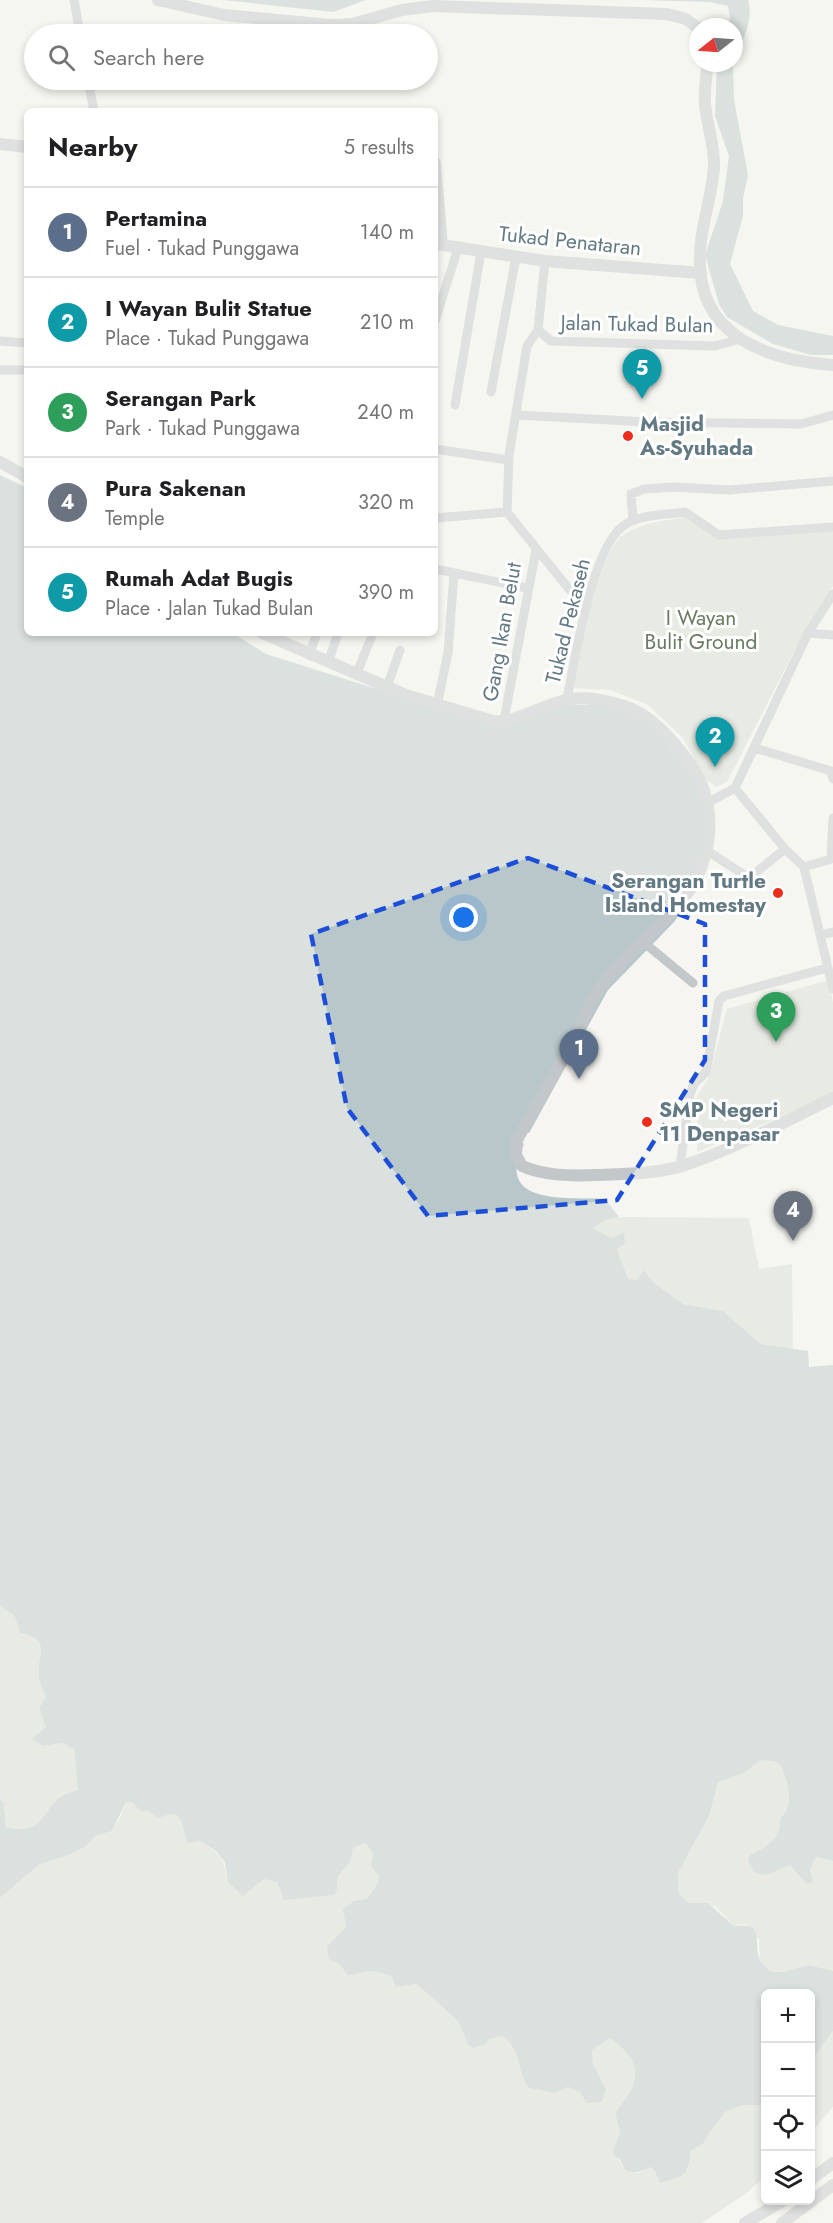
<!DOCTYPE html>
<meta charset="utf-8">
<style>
body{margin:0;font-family:Jost,sans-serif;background:#f6f6f6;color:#202124}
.controls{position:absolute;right:18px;bottom:18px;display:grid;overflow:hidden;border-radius:9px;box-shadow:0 3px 9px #0003}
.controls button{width:54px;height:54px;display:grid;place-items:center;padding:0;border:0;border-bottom:2px solid #e0e0e0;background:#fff;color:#202124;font:30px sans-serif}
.compass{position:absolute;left:689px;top:18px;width:54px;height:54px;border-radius:50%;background:#fff;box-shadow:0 3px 9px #0003;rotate:253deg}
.you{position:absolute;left:464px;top:918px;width:21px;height:21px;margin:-15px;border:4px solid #fff;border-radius:50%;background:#1a73e8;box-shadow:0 0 0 9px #1a73e833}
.badge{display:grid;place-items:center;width:39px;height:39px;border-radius:50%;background:#0b8043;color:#fff;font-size:20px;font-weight:700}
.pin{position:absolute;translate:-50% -50px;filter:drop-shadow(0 2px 3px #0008)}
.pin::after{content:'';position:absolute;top:32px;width:21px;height:18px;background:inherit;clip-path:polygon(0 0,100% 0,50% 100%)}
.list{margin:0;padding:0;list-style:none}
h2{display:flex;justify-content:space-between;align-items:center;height:78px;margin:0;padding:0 24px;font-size:26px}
h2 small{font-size:20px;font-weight:400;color:#757577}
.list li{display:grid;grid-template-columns:39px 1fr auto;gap:18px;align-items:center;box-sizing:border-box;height:90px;padding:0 24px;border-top:2px solid #e0e0e0}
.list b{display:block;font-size:22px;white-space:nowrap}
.list p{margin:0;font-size:20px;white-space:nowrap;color:#757577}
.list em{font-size:20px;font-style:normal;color:#757577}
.icon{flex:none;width:33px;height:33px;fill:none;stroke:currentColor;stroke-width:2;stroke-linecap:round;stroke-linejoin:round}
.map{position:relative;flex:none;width:833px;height:2223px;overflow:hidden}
.search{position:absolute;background:#fff;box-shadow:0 3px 9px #0003;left:24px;top:24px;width:414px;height:66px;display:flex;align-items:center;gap:15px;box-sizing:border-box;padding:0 21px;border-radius:33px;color:#757577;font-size:22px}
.panel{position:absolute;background:#fff;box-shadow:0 3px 9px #0003;left:24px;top:108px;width:414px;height:528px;border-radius:9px}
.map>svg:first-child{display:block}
.green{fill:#d8ddd2}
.water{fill:#b8c8ca}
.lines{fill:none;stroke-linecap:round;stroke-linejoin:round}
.minor{stroke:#c2c7c9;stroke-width:9}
.tertiary{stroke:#c2c7c9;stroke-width:12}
.marked{fill:none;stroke:#1d4ed8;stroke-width:4.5;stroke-dasharray:12 8;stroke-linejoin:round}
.poi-dot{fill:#ec2d1b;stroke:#fff;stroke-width:2}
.labels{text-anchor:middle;stroke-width:6;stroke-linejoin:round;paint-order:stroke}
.street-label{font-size:21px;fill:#637a84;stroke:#fff}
.poi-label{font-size:21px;font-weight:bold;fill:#637a84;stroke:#fff;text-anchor:start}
.park-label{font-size:21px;fill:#6a7b62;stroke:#fff}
</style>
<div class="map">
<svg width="833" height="2223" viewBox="0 0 833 2223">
<rect width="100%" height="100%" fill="#f6f5f1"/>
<path class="green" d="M685,517L718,539L833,531V586L805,630L727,782L716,787L706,780L683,738L648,705L610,690L571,688C579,656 598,552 623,535C640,523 664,521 685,517Z
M828,980L833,1002V1095L697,1152V1097L709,1076L727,1009Z
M619,1217L749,1218L759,1269L792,1264L793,1350L761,1344L723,1311L683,1304L652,1281L644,1270L637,1280L628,1279L617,1249L623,1232L611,1238L593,1228L605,1220Z
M0,1606L14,1615L20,1633C54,1639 35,1656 39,1679C40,1685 44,1692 46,1697L39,1708L47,1727L43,1746L63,1743L74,1749L78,1790C72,1792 64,1794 60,1797C40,1813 45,1836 6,1827L4,1804L0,1799Z
M766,1760L779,1763C788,1777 795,1808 780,1818C781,1839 768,1846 750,1855L810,1869L816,1857L833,1861V1971L809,1965L783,1972L770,1971L760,1960L759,1939L746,1924L734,1926L715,1906L688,1903L679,1893L678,1873L709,1816L718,1783L743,1773L753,1763Z
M126,1802L177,1815L181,1820L187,1843L201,1841C221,1855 224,1859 228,1882L264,1879L337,1890L338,1876L351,1861L353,1848L365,1843L373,1853L371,1866L379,1876L378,1883L367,1900L354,1901L346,1927L329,1959L340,1965L348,1976C364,1971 375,1969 391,1976L396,1987L416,1984L458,2021L468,2044L485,2045L489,2039L502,2036C522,2049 516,2071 529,2088L555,2093L568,2087L580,2092L606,2089L593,2064L592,2050L609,2039C616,2041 620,2045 624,2050C646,2072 632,2092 615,2113L620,2132L613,2150L625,2170L638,2173L650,2167L655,2171L688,2170L691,2149L703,2144C708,2131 718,2125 725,2112L745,2105H765V2177L745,2194L702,2223H0V1898L40,1864L81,1849L95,1836L112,1831L122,1814Z
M833,2031V2107L811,2132V2061Z"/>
<path class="water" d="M223,0H366L333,12Z
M640,0H748C754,21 743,40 734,58V27H727L730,18L728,6L710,2Z
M717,63H733L734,100L748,175L743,198V216L730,264L753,311L778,325L833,336V355H811L773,344L727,317L719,304L705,255L723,201L729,156L715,116Z
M0,475L27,488V633H232L266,654L497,727L558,705H597L643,716L694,776L713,821L696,891L674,922L608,990L529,1133L525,1131L519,1141L524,1144C493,1206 566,1197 605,1199L619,1217L605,1220L593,1228L611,1238L624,1232L625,1243L617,1249L628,1279L637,1280L644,1270L652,1281L683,1304L723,1311L761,1344L808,1351L809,1367L833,1365V1861L816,1857L810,1869L813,1882L807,1884L790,1865L766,1875L754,1872L748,1861L750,1855C768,1846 781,1839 780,1818C795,1808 788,1777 779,1763C753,1756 759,1765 741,1774C733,1777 725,1780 718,1783L709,1816L678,1873L679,1893L688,1903H708L734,1926C767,1922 752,1941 760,1960C762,1963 767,1968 770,1971L783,1972L809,1965L833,1971V2031L811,2061L810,1994H766L765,2105H744L725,2112C718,2125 708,2131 703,2144L691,2150C688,2177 686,2175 660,2183L655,2171L650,2167C641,2172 635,2174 625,2170L620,2159L614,2156L613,2150L620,2132L615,2113C632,2092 646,2072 624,2050C619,2045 616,2041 609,2039L592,2050L593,2064L606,2089L602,2102L587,2103L580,2092L568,2087L555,2093L529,2088C516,2071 522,2049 502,2036L489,2039L485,2045L473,2048L468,2044L458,2021L421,1988L416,1984L396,1987L391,1976C375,1969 365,1971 348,1976L340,1965L329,1959L327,1947L346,1927L343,1909L354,1901L367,1899L378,1883L379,1876L371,1866L373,1853L365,1843L353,1848L351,1861L338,1876L337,1890L333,1895L284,1900L277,1882L264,1879L243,1896L228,1882L225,1863L217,1852L201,1841L187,1843L181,1820L177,1815L170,1814L158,1818L148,1810L142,1812L133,1803L126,1802L112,1831L95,1836L86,1846L69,1855L40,1864L0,1898V1799L4,1804L6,1827C44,1836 40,1813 60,1797C64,1794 72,1792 78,1790L74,1749L63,1743L43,1746L32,1739L46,1727L39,1708L46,1697C44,1692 40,1685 39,1679C35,1656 54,1639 20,1633L14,1615L0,1606Z"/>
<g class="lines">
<path class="minor" d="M74,0L80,34
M88,80L94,111
M545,261L538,330L527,346L509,455L507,512L569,589L587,606
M435,321L458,248
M538,330L551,341L715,346L740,339
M0,341L27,343
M0,370H27
M491,392L516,257
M455,405L481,252
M516,415L648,422L801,424L833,415
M435,449L508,460
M435,518L507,512
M633,521L631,494L644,489L674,487L729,490L833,481
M435,569L527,588
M808,633L833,635
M309,655L317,633
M328,663L338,633
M356,675L373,633
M387,687L400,650
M567,699C575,660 591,550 623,526C639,514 667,515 685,512L719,535L833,527
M437,705L448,653L454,573
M504,720L536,550
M755,748L831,771L833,779
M735,788L785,849L804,867L833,989
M709,802L735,788L808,633L833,594
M706,850L749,878L785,849
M804,867L831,859L833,818
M821,935L833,932
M642,941L693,983
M680,1166L690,1094L694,1084L706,1072L719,1001L724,996L827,968"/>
<path class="tertiary" d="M158,0L224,15L331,25L352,24L402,10L433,6L667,14L686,19L698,28
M707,63C707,77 704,91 705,104C707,126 715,146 714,167C712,197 701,224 700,253C695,335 765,360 833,365
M0,144L27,147
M435,163L442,245L545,261L701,273
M0,462L27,477
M262,633L406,695L493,721C517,723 542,705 566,700C584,695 607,701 624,706C650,714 670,737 686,758C723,806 714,866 674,910C650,937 621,959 599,989C589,1002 585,1018 577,1033C558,1069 537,1104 517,1140L516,1155L522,1166C545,1176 571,1176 595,1175C623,1174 655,1174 682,1166C734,1149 784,1122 833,1098
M810,2180L833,2163
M745,2223L784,2200
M782,2223L833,2185"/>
</g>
<path d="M0 0H833V2223H0ZM528,858L705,924V1060L617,1200L428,1216L347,1108L311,934Z" fill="#f6f5f1" fill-opacity=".55" fill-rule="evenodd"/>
<path class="marked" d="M528,858L705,924V1060L617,1200L428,1216L347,1108L311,934Z"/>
<g class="poi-dot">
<circle cx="628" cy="436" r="6"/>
<circle cx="778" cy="893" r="6"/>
<circle cx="647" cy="1122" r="6"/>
</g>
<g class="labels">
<g class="street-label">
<text transform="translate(570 241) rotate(6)" y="7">Tukad Penataran</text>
<text transform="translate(637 324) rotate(1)" y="7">Jalan Tukad Bulan</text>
<text transform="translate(568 621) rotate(-76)" y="7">Tukad Pekaseh</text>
<text transform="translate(502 632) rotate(-80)" y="7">Gang Ikan Belut</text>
</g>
<g class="poi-label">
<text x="640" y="431">Masjid<tspan x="640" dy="24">As-Syuhada</tspan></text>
<text x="766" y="888" text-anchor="end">Serangan Turtle<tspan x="766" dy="24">Island Homestay</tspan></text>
<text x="659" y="1117">SMP Negeri<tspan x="659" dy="24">11 Denpasar</tspan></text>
</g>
<g class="park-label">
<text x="701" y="625">I Wayan<tspan x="701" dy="24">Bulit Ground</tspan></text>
</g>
</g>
</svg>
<div class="controls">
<button>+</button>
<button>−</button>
<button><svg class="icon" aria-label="locate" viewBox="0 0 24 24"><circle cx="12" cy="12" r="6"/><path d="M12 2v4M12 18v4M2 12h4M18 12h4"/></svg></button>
<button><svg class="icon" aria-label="layers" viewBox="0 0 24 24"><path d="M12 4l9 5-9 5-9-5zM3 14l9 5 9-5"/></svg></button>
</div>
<svg class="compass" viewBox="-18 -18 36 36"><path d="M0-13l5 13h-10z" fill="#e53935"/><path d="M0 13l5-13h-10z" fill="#757577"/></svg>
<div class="you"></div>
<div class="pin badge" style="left:579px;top:1079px;background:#5c6f8a">1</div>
<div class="pin badge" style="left:715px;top:767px;background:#0f9aa8">2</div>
<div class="pin badge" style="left:776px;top:1042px;background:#2e9e5b">3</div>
<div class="pin badge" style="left:793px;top:1241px;background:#6b7280">4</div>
<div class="pin badge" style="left:642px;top:399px;background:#0f9aa8">5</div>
<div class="search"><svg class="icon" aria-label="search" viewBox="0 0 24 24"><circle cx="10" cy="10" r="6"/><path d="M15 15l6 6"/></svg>Search here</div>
<section class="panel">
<h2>Nearby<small>5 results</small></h2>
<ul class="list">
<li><span class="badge" style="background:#5c6f8a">1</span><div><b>Pertamina</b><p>Fuel · Tukad Punggawa</p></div><em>140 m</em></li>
<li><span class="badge" style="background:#0f9aa8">2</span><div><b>I Wayan Bulit Statue</b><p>Place · Tukad Punggawa</p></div><em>210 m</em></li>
<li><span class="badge" style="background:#2e9e5b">3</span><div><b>Serangan Park</b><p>Park · Tukad Punggawa</p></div><em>240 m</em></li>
<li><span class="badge" style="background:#6b7280">4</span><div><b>Pura Sakenan</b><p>Temple</p></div><em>320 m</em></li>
<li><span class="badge" style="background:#0f9aa8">5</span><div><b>Rumah Adat Bugis</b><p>Place · Jalan Tukad Bulan</p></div><em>390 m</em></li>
</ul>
</section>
</div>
